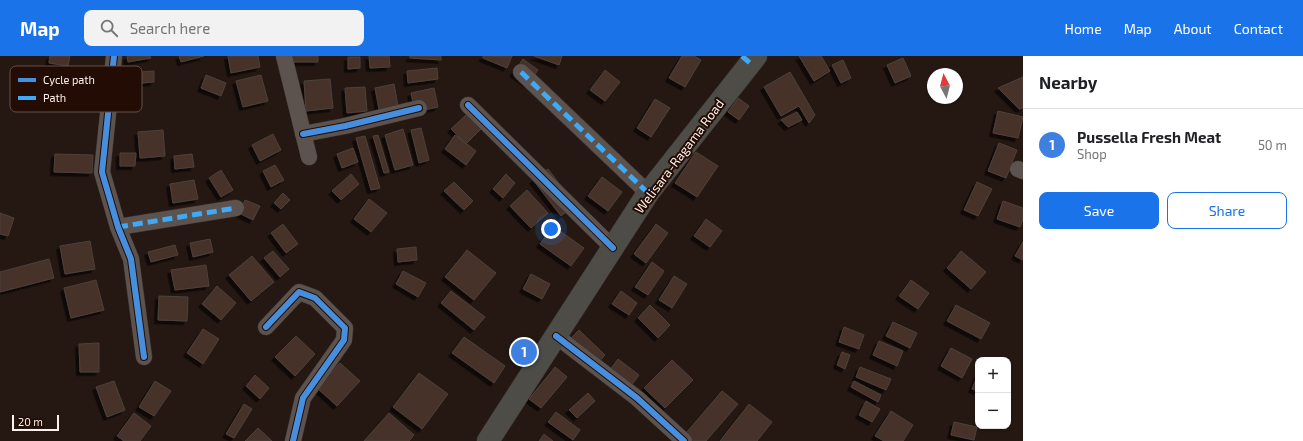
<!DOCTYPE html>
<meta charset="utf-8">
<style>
body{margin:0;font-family:"Exo 2",sans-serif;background:#f2f2f2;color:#202124}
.controls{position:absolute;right:12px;bottom:12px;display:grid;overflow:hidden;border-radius:8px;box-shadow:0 1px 3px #0004}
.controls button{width:36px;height:36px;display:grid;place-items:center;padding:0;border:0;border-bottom:1px solid #e0e0e0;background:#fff;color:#202124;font:20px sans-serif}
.compass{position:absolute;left:927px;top:12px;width:36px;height:36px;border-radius:50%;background:#fff;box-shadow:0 1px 3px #0004;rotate:353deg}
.scale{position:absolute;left:12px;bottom:10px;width:47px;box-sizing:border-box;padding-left:4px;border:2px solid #fef0eb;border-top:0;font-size:11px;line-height:14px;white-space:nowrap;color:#fef0eb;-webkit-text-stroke:3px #220c04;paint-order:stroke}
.you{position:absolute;left:551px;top:173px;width:14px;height:14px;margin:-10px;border:3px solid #fff;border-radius:50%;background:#1a73e8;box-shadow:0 0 0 6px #1a73e833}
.badge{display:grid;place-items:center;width:26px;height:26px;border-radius:50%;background:#1a73e8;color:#fff;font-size:13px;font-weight:700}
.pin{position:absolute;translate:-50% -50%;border:2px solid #fff;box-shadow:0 1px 4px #0006}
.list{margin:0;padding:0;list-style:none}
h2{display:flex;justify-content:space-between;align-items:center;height:52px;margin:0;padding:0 16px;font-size:17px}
h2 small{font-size:13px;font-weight:400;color:#757577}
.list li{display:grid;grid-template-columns:26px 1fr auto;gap:12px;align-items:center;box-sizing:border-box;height:72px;padding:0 16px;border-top:1px solid #e0e0e0}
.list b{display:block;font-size:15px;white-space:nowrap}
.list p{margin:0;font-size:13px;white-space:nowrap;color:#757577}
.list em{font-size:13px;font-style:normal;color:#757577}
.actions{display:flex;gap:8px;padding:12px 16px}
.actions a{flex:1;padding:9px 0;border:1px solid #1a73e8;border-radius:8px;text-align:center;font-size:14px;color:#1a73e8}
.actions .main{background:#1a73e8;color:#fff}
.icon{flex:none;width:22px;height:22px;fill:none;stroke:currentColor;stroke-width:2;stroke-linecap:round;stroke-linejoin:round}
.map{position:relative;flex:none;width:1023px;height:385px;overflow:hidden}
header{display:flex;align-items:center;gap:24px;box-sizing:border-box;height:56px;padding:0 20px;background:#1a73e8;color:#fff}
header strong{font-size:19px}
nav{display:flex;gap:22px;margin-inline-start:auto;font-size:14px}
.search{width:280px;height:36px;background:#f2f2f2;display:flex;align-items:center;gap:10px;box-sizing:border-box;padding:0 14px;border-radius:8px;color:#757577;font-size:15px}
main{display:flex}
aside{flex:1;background:#fff}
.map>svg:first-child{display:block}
.building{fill:#473229;stroke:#4c413c;filter:url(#shadow)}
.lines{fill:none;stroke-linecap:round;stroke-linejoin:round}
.street-casing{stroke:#3d3330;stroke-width:17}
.primary-casing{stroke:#3d3330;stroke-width:23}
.street{stroke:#5c524e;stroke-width:16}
.primary{stroke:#4d4c47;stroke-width:22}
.quiet{stroke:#3fa9f5;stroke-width:5;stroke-dasharray:10 5;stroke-linecap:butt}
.cycleway-casing{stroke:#220c04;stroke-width:8}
.cycleway{stroke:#468fdf;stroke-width:6}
.labels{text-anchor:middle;stroke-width:4;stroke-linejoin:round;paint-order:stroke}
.street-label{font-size:13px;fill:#fef0eb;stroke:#220c04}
.key{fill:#220c04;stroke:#645049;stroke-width:1}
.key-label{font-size:11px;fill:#fef0eb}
</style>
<header>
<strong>Map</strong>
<div class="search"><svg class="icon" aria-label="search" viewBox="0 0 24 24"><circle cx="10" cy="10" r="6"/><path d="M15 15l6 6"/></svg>Search here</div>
<nav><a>Home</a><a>Map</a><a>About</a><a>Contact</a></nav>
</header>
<main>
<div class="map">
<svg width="1023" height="385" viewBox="0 0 1023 385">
<defs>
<filter id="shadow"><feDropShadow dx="-3.5" dy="3.5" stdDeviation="0" flood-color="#0009"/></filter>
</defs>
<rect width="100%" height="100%" fill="#251813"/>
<path class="building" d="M50,0H70L68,10L49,7Z
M127,0H150L151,2L128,6Z
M179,0H204L181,6Z
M228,0H258L260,11L231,17Z
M288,0H318V6H288Z
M369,0H389L390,11L370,12Z
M410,0H441V4L410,2Z
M483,0H512L507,12L483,2Z
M534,0H562L559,9Z
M682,0H694L701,4L685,31L669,22Z
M799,0H821L830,15L814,25Z
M348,1H360V12L348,13Z
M903,2L911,20L895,27L887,9Z
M523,3L538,14L528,28L513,17Z
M843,4L851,22L841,27L832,9Z
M437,12L438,23L408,27L407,15Z
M605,14L620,26L605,45L590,34Z
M154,15V26L129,28V17Z
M790,16L815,59L809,67L799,50L781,60L764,31Z
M206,19L226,27L221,40L201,32Z
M261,19L268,45L243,51L236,25Z
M1023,21V52L1019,53L998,32Z
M330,23L333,52L306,55L304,25Z
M394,28L398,50L379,53L375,32Z
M365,31L367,55L347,57L345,32Z
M434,32L438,51L415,56L411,37Z
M738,42L749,50L739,64L728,56Z
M655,43L670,52L651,81L637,72Z
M998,55L1023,61L1018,82L993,77Z
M797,56L802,64L788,71L781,64Z
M467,58L482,72L466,88L451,73Z
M421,72L429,104L419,107L411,74Z
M403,73L413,109L395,114L385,79Z
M163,74L165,100L140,102L138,76Z
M273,78L281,94L260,105L252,89Z
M378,79L389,116L384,117L373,80Z
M455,79L476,95L466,109L445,93Z
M365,80L380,132L371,134L356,82Z
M999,87L1017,94L1006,122L988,115Z
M353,92L358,106L342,112L337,98Z
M696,96L718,110L697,141L675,127Z
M120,97H136L135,110H120Z
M55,98L93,99L92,117L54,116Z
M192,98L194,111L175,113L174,100Z
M275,109L284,124L271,131L263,115Z
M548,113L576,149L561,160L533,124Z
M221,114L233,134L221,141L209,122Z
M351,118L359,128L341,144L332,135Z
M506,118L515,127L503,142L493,133Z
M602,121L622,136L608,155L588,140Z
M194,124L198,143L173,147L170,128Z
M454,126L473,145L464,154L444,135Z
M977,126L992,133L978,160L964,154Z
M527,134L548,157L531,172L510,150Z
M283,137L290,144L281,153L274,147Z
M369,143L387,157L371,176L354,163Z
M245,144L260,150L253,164L239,157Z
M1003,145L1023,152V164L1020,171L997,163Z
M0,157L14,162L8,180L0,178Z
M706,163L722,175L710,191L694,180Z
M283,168L298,188L286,197L271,177Z
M656,168L668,177L646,207L634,198Z
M553,170L584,192L571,210L540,188Z
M210,183L213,196L193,201L190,187Z
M90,185L95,213L65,218L60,190Z
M1023,186V204L1015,200Z
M175,189L178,199L151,206L148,196Z
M416,191L417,204L398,206L397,193Z
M467,194L496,217L474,244L445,221Z
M273,195L289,213L280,221L264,202Z
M961,195L986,216L971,233L947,212Z
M252,200L274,226L251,245L229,219Z
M49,203L54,222L0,236V216Z
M652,206L664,215L648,239L635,231Z
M206,209L209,230L175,234L171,214Z
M403,215L426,227L418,241L396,228Z
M531,218L550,228L542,243L523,233Z
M674,220L687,228L672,252L659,244Z
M96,224L104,254L71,262L64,232Z
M911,224L929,237L918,253L899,240Z
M217,230L236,247L221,264L202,248Z
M451,235L485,261L474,274L441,247Z
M621,235L637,247L629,259L612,248Z
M159,240L188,241L187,265L158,264Z
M650,249L670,269L658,282L638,262Z
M956,249L990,267L981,283L947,265Z
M893,266L917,277L910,292L886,280Z
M844,271L864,279L859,293L839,286Z
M203,273L219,283L203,308L187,297Z
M579,274L605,299L596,309L569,284Z
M296,280L315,298L295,320L275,301Z
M464,281L505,310L494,327L452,297Z
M879,285L903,295L897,310L873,299Z
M99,287V316H80L79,288Z
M951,292L972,303L962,322L941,310Z
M842,296L850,299L845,313L837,309Z
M618,303L639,319L628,334L606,319Z
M672,304L693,324L665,352L644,332Z
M340,307L360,325L337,350L317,332Z
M555,311L567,321L541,352L529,343Z
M860,311L891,323L886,334L856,321Z
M419,317L448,338L422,373L393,351Z
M978,318V335L972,333Z
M255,319L269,332L260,343L246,330Z
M114,325L125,354L107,361L96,331Z
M155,325L171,335L154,360L139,351Z
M854,325L881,339L878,346L851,331Z
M722,335L738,348L706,385H681L680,384Z
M588,337L595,345L577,362L569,354Z
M866,345L880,353L872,366L859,359Z
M244,348L252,353L234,382L226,378Z
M749,348L772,366L757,385H720Z
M891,355L913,369L903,385H884L875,380Z
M556,356L580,374L573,384L548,366Z
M134,357L151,370L140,385H124L117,380Z
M389,357L414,379L409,385H364Z
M954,366L977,371L974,384L951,379Z
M258,372L272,385H245Z
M544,378L553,385H539Z"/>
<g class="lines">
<defs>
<path id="street" d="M114,0L102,116L118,171L131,203L144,301
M284,0L309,101
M521,16L648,137
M468,49L613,192
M303,78L345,70L419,52
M1018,113L1023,115
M118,171L236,152
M266,271L299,236L315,242L345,272L344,284L303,342L293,385
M556,280L637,342L684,385"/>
<path id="primary" d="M488,385L648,137L756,0"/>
</defs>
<use href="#street" class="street-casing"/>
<use href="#primary" class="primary-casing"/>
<use href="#street" class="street"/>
<use href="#primary" class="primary"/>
<path class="quiet" d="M742,0L750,7
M521,16L648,137
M118,171L236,152"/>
<defs>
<path id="cycleway" d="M114,0L102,116L118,171L131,203L144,301
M468,49L613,192
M303,78L345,70L419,52
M266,271L299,236L315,242L345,272L344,284L303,342L293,385
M556,280L637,342L684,385"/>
</defs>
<use href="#cycleway" class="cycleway-casing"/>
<use href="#cycleway" class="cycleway"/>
</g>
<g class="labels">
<g class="street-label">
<text transform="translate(679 100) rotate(-53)" y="5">Welisara-Ragama Road</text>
</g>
</g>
<rect x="10" y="10" width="132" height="46" rx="6" class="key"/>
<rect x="18" y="22" width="18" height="4" fill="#468fdf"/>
<rect x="18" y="40" width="18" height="4" fill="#3fa9f5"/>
<g class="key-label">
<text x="43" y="28">Cycle path</text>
<text x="43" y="46">Path</text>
</g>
</svg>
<div class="controls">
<button>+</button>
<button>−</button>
</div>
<svg class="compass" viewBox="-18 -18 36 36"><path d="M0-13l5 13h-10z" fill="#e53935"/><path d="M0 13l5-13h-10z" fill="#757577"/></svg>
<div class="scale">20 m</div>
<div class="you"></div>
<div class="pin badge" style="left:524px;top:296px;background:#3f7fe0">1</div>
</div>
<aside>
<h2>Nearby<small></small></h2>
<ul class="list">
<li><span class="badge" style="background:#3f7fe0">1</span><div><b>Pussella Fresh Meat</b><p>Shop</p></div><em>50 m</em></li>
</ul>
<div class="actions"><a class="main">Save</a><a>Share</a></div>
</aside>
</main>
